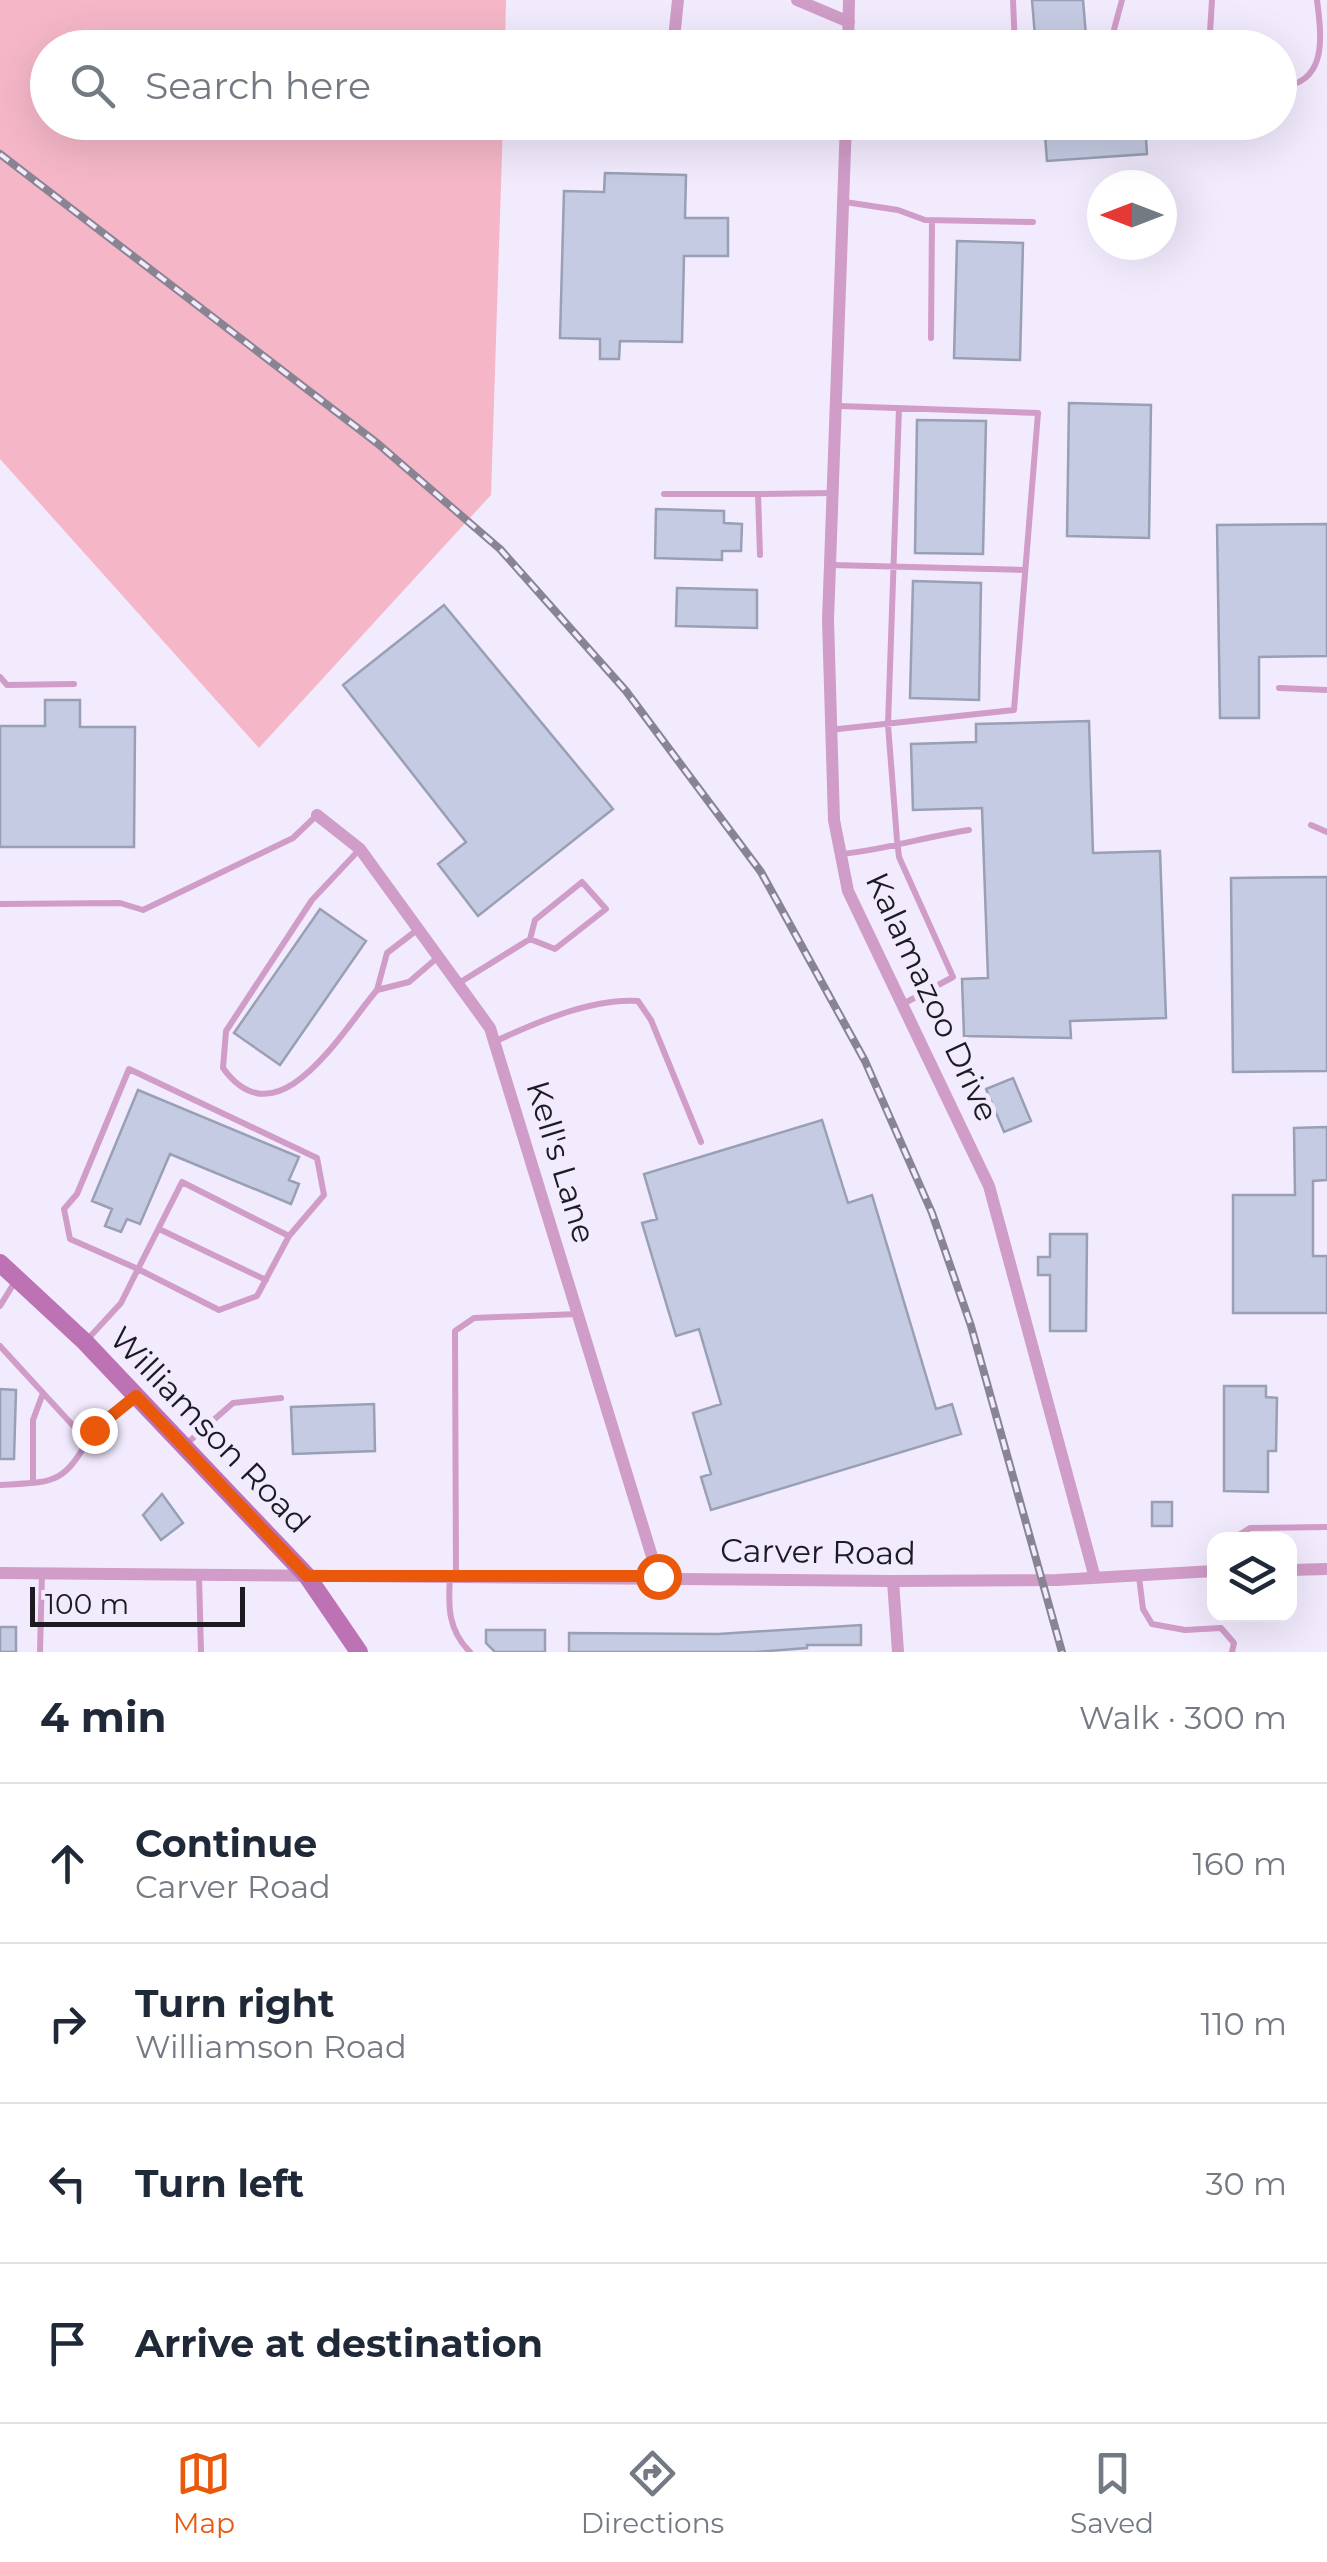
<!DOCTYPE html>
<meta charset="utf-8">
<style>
body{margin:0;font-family:Montserrat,sans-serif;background:#f6f6f7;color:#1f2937}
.controls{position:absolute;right:30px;bottom:30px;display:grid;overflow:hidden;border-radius:20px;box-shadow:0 10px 40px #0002}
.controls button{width:90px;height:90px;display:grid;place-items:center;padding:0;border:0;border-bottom:2px solid #e0e1e3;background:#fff;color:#1f2937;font:50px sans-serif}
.compass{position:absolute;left:1087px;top:170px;width:90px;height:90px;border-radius:50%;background:#fff;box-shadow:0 10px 40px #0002;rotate:270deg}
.scale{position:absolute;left:30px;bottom:25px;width:215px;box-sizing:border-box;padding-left:10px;border:5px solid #1d1a22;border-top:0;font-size:28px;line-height:35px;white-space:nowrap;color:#1d1a22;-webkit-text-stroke:8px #f2ebfe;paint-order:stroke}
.stop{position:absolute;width:30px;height:30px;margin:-22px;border:8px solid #ea580c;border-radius:50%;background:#fff}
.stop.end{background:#ea580c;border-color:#fff;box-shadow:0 2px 10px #0008}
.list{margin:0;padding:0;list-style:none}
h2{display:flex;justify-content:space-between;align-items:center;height:130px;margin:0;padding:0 40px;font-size:42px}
h2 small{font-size:32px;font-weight:400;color:#747a83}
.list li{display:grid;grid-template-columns:65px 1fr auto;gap:30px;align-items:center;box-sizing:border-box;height:160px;padding:0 40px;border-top:2px solid #e0e1e3}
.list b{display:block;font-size:38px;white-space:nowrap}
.list p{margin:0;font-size:32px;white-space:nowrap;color:#747a83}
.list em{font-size:32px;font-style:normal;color:#747a83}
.icon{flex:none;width:55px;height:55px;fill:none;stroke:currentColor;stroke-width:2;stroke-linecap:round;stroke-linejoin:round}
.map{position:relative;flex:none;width:1327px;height:1652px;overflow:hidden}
.search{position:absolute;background:#fff;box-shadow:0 10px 40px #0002;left:30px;right:30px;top:30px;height:110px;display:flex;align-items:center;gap:25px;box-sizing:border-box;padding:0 35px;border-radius:55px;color:#747a83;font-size:38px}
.sheet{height:770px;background:#fff}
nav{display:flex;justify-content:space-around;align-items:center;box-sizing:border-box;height:140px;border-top:2px solid #e0e1e3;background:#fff;font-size:28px;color:#747a83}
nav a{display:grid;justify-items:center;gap:5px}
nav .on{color:#ea580c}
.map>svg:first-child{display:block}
.green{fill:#f5b7c8}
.building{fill:#c5cbe2;stroke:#999fb4;stroke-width:2.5}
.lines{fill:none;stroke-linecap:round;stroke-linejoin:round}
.service{stroke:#d09cc8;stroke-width:6}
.minor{stroke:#d09cc8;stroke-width:12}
.secondary{stroke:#bd72b4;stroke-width:18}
.rail-casing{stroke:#898492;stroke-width:8}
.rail{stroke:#f2ebfe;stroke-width:4;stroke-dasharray:11;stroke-linecap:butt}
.route{stroke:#ea580c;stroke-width:12}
.labels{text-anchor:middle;stroke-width:10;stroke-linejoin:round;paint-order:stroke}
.street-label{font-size:32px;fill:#1d1a22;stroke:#f2ebfe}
</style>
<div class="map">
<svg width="1327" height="1652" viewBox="0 0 1327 1652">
<rect width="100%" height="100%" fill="#f2ebfe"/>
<path class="green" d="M0,0H506L505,47L48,48V122L503,123L491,495L259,748L0,459Z"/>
<path class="building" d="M1032,0H1083L1087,48H1036Z
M1044,122H1145L1147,154L1047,161Z
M605,173L686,175L685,218H728V256H684L682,342L620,341L619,359H600V339L560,338L564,191L604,192Z
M957,241L1023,243L1020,360L954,358Z
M1069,403L1151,405L1149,538L1067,536Z
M917,420L986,421L983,554L915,553Z
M656,509L724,511V523L742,524L741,551H722V560L655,558Z
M1327,524V656L1259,657V718H1220L1217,525Z
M913,581L981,583L979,700L910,698Z
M677,588L757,590V628L676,626Z
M444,605L613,809L478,916L438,864L466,842L343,685Z
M45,700H80V727H135L134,847H0V726H45Z
M1089,721L1093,853L1160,851L1166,1018L1070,1021L1071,1038L964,1036L962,979L988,978L982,808L913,810L911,744L976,742V724Z
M1327,877V1071L1233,1072L1231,878Z
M320,909L366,941L280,1065L234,1033Z
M1013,1078L1031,1121L1004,1132L986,1089Z
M138,1090L299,1157L289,1180L299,1184L291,1204L170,1154L140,1224L127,1219L121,1232L105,1226L112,1209L92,1201Z
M822,1120L848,1203L872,1195L936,1409L952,1404L961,1434L711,1510L701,1477L711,1474L693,1413L721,1404L699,1329L676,1336L642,1223L657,1219L644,1174Z
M1327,1127V1180L1313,1181V1256H1327V1313H1233V1195H1295L1294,1128Z
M1050,1234H1087L1086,1331H1050V1275H1038V1257H1050Z
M1224,1386H1266V1397L1277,1398L1276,1451H1268V1492L1224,1491Z
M0,1389L16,1390L14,1459H0Z
M374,1404L375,1451L293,1454L291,1407Z
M162,1494L183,1523L161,1540L143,1515Z
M1152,1502H1172V1526H1152Z
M861,1625V1645H807V1648L756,1652H569V1633L718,1634Z
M0,1627H16V1652H0Z
M486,1630H545V1652H495L486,1643Z"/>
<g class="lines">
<path class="service" d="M1013,0L1015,48
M1109,48L1122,0
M1209,48L1212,0
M1280,87C1327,83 1322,39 1317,0
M845,202L898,210L925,220L1033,222
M931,338L932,220
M899,408L888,725L897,840L899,857L953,977L903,1004
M664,494H758L760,555
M758,494L832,493
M832,565L1025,570
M0,677L7,685L74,684
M1279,688L1327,690
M829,730L1014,710L1038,413L839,406
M1311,825L1327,832
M359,850L312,900L226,1031L223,1068C278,1144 341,1032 377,990
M842,854C888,849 924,837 969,830
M0,904L120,903L143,910L293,838L317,815
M417,930L387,953L377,990L409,982L437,958
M459,983L530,939L535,920L582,882L606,909L555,949L530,939
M496,1041C537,1022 592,998 638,1001L651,1020L701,1142
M159,1229L266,1280
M0,1306L16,1280
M86,1341L121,1303L138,1269L219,1310L257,1296L289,1236L324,1195L317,1158L129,1069L77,1194L64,1209L70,1239L138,1269L182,1182L289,1236
M0,1346L78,1431L91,1435L136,1396
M185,1445L233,1403L281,1398
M33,1483V1420L43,1393
M0,1485C55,1482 63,1485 91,1435
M1231,1540L1250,1528L1327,1527
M199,1575L201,1652
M456,1576L455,1331L474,1318L578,1314
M450,1577C448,1607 448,1630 470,1652
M1139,1577L1143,1609L1152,1624L1185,1630L1221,1628L1234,1643L1232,1652
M40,1652L42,1574"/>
<path class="minor" d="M797,0L849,22
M673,48L678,0
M848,48L849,0
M846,122L828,620L834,820L848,891L989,1186L1095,1578
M317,815L360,849L490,1028L658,1576
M1290,1570L1327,1569
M0,1573L893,1581L1057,1580L1214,1571
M893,1581L898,1652"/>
<path class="secondary" d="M0,1263L85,1342L307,1576L359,1652"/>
<defs>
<path id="rail" d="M0,154L377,443L500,549L626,691L761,872L865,1061L932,1213L971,1326L1062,1652"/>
</defs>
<use href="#rail" class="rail-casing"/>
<use href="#rail" class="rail"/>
</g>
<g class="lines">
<path class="route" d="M94,1430L136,1396L307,1576H658"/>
</g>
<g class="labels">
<g class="street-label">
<text transform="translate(932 997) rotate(65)" y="11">Kalamazoo Drive</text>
<text transform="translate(561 1162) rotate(73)" y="11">Kell's Lane</text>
<text transform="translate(210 1430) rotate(46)" y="11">Williamson Road</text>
<text transform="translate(818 1552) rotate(1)" y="11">Carver Road</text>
</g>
</g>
</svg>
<div class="controls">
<button><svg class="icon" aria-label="layers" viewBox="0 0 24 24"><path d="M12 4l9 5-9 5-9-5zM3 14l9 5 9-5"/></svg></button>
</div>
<svg class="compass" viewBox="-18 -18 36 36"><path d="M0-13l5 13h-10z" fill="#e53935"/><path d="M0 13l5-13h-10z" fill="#747a83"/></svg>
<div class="scale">100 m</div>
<div class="stop" style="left:658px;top:1576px"></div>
<div class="stop end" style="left:94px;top:1430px"></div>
<div class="search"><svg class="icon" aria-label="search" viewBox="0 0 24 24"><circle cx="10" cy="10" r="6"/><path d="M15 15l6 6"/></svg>Search here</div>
</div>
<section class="sheet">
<h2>4 min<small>Walk · 300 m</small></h2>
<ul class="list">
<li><svg class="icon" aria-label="ahead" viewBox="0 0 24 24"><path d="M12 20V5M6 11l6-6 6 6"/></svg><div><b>Continue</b><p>Carver Road</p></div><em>160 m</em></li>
<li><svg class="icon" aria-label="right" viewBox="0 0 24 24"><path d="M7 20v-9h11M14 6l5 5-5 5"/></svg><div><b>Turn right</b><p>Williamson Road</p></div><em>110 m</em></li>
<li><svg class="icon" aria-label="left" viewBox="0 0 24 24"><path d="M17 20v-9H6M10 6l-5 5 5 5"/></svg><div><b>Turn left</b></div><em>30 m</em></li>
<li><svg class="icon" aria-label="arrive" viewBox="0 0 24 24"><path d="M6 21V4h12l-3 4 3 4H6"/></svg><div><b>Arrive at destination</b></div></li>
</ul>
</section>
<nav>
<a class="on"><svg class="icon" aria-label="map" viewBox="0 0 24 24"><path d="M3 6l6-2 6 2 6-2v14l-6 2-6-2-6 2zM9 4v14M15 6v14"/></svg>Map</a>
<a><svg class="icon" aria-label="directions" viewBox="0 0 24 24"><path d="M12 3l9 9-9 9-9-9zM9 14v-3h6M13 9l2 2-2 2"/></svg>Directions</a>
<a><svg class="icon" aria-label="saved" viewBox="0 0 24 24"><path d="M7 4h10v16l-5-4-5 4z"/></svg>Saved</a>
</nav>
